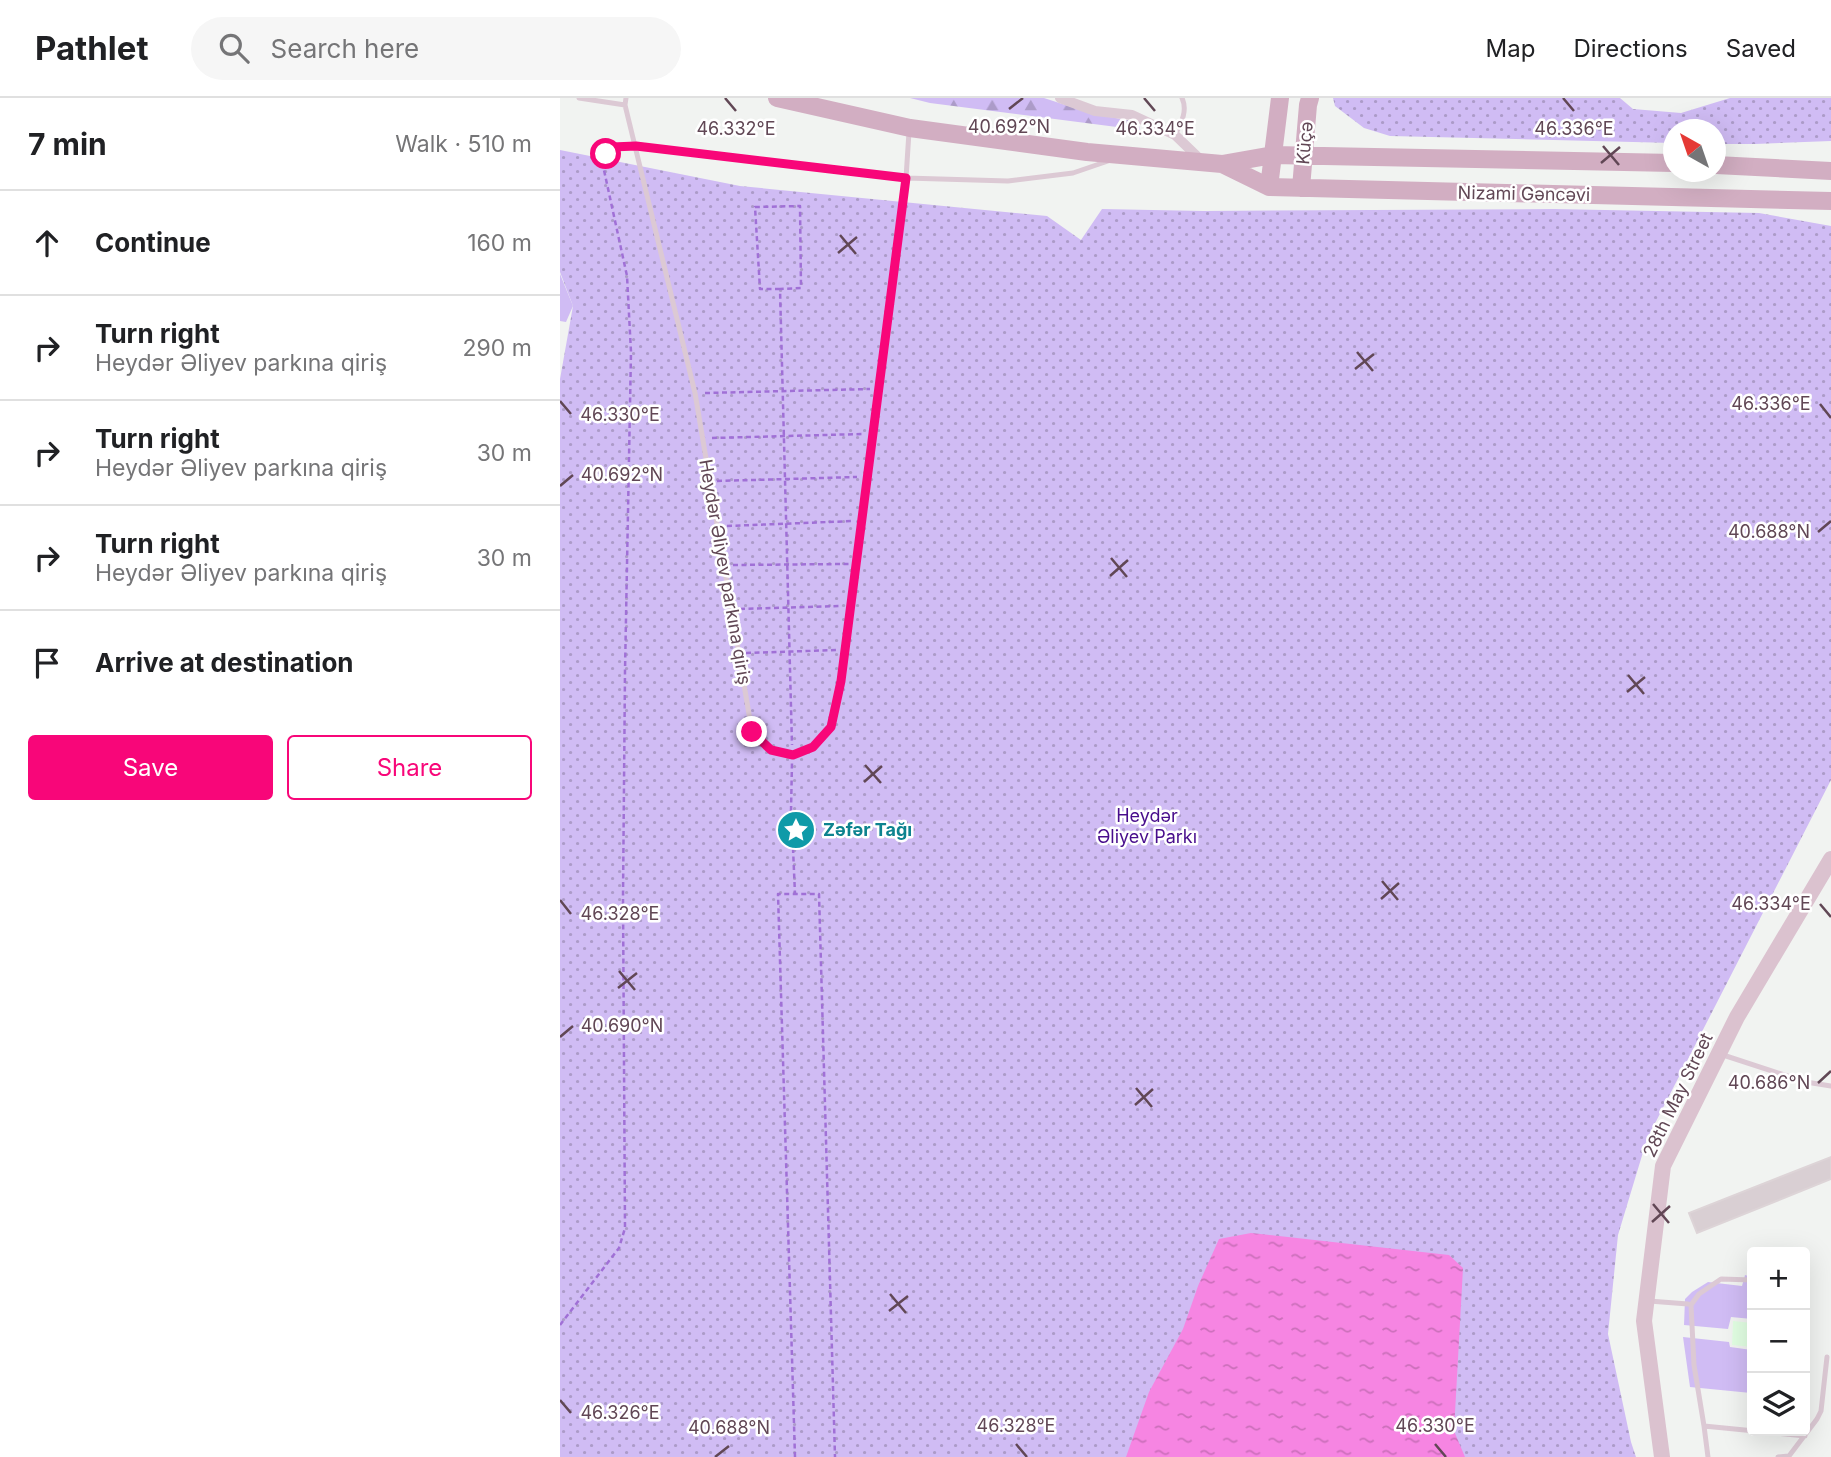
<!DOCTYPE html>
<meta charset="utf-8">
<style>
body{margin:0;font-family:Inter,sans-serif;background:#f6f6f6;color:#202124}
.controls{position:absolute;right:21px;bottom:21px;display:grid;overflow:hidden;border-radius:7px;box-shadow:0 7px 28px #0002}
.controls button{width:63px;height:63px;display:grid;place-items:center;padding:0;border:0;border-bottom:2px solid #e0e0e0;background:#fff;color:#202124;font:35px sans-serif}
.compass{position:absolute;left:1103px;top:21px;width:63px;height:63px;border-radius:50%;background:#fff;box-shadow:0 7px 28px #0002;rotate:320deg}
.stop{position:absolute;width:21px;height:21px;margin:-16px;border:5px solid #f80679;border-radius:50%;background:#fff}
.stop.end{background:#f80679;border-color:#fff;box-shadow:0 2px 7px #0008}
.list{margin:0;padding:0;list-style:none}
h2{display:flex;justify-content:space-between;align-items:center;height:91px;margin:0;padding:0 28px;font-size:30px}
h2 small{font-size:23px;font-weight:400;color:#757577}
.list li{display:grid;grid-template-columns:46px 1fr auto;gap:21px;align-items:center;box-sizing:border-box;height:105px;padding:0 28px;border-top:2px solid #e0e0e0}
.list b{display:block;font-size:26px;white-space:nowrap}
.list p{margin:0;font-size:23px;white-space:nowrap;color:#757577}
.list em{font-size:23px;font-style:normal;color:#757577}
.actions{display:flex;gap:14px;padding:21px 28px}
.actions a{flex:1;padding:16px 0;border:2px solid #f80679;border-radius:7px;text-align:center;font-size:24px;color:#f80679}
.actions .main{background:#f80679;color:#fff}
.icon{flex:none;width:38px;height:38px;fill:none;stroke:currentColor;stroke-width:2;stroke-linecap:round;stroke-linejoin:round}
.map{position:relative;flex:none;width:1271px;height:1359px;overflow:hidden}
header{display:flex;align-items:center;gap:42px;box-sizing:border-box;height:98px;padding:0 35px;background:#fff;border-bottom:2px solid #e0e0e0}
header strong{font-size:33px}
nav{display:flex;gap:38px;margin-inline-start:auto;font-size:24px}
.search{width:490px;height:63px;background:#f6f6f6;display:flex;align-items:center;gap:18px;box-sizing:border-box;padding:0 24px;border-radius:38px;color:#757577;font-size:26px}
main{display:flex}
aside{flex:1;background:#fff}
.map>svg:first-child{display:block}
.medical{fill:#e1fee2}
.grass{fill:#d0bcf4}
.forest{fill:url(#forest-firs)}
.park{fill:url(#park-dots)}
.water{fill:url(#water-ripples)}
.building{fill:#d9cfd3;stroke:#ddd4d7;stroke-width:2}
.lines{fill:none;stroke-linecap:round;stroke-linejoin:round}
.path{stroke:#a070d6;stroke-width:2.5;stroke-dasharray:5 3.5;stroke-linecap:butt}
.service{stroke:#dcc9d4;stroke-width:5}
.minor{stroke:#dcc9d4;stroke-width:10}
.secondary{stroke:#dbc2cf;stroke-width:16}
.primary{stroke:#d2aec2;stroke-width:18}
.route{stroke:#f80679;stroke-width:9}
.ticks{fill:none;stroke:#614755;stroke-width:2.5}
.labels{text-anchor:middle;stroke-width:5;stroke-linejoin:round;paint-order:stroke}
.street-label{font-size:18px;fill:#614755;stroke:#fff}
.park-label{font-size:18px;fill:#480d8c;stroke:#fff}
.culture-label{font-size:18px;font-weight:bold;fill:#0d838f;stroke:#fff;text-anchor:start}
.ticks-label{font-size:18px;text-anchor:middle;fill:#614755;stroke:#fff;stroke-width:5;stroke-linejoin:round;paint-order:stroke}
</style>
<header>
<strong>Pathlet</strong>
<div class="search"><svg class="icon" aria-label="search" viewBox="0 0 24 24"><circle cx="10" cy="10" r="6"/><path d="M15 15l6 6"/></svg>Search here</div>
<nav><a>Map</a><a>Directions</a><a>Saved</a></nav>
</header>
<main>
<aside>
<h2>7 min<small>Walk · 510 m</small></h2>
<ul class="list">
<li><svg class="icon" aria-label="ahead" viewBox="0 0 24 24"><path d="M12 20V5M6 11l6-6 6 6"/></svg><div><b>Continue</b></div><em>160 m</em></li>
<li><svg class="icon" aria-label="right" viewBox="0 0 24 24"><path d="M7 20v-9h11M14 6l5 5-5 5"/></svg><div><b>Turn right</b><p>Heydər Əliyev parkına qiriş</p></div><em>290 m</em></li>
<li><svg class="icon" aria-label="right" viewBox="0 0 24 24"><path d="M7 20v-9h11M14 6l5 5-5 5"/></svg><div><b>Turn right</b><p>Heydər Əliyev parkına qiriş</p></div><em>30 m</em></li>
<li><svg class="icon" aria-label="right" viewBox="0 0 24 24"><path d="M7 20v-9h11M14 6l5 5-5 5"/></svg><div><b>Turn right</b><p>Heydər Əliyev parkına qiriş</p></div><em>30 m</em></li>
<li><svg class="icon" aria-label="arrive" viewBox="0 0 24 24"><path d="M6 21V4h12l-3 4 3 4H6"/></svg><div><b>Arrive at destination</b></div></li>
</ul>
<div class="actions"><a class="main">Save</a><a>Share</a></div>
</aside>
<div class="map">
<svg width="1271" height="1359" viewBox="0 0 1271 1359">
<defs>
<pattern id="forest-firs" width="22" height="20" patternUnits="userSpaceOnUse" patternTransform="scale(1.75)"><rect width="22" height="20" fill="#d0bcf4"/><path d="M5 1l3.5 6h-7zM16 11l3.5 6h-7z" fill="#ac9bc8"/></pattern>
<pattern id="park-dots" width="8" height="8" patternUnits="userSpaceOnUse" patternTransform="scale(1.75)"><rect width="8" height="8" fill="#d0bcf4"/><path d="M2 2h.1M6 6h.1" fill="none" stroke="#ac9bc8" stroke-width="1.8" stroke-linecap="round"/></pattern>
<pattern id="water-ripples" width="26" height="14" patternUnits="userSpaceOnUse" patternTransform="scale(1.75)"><rect width="26" height="14" fill="#f685e2"/><path d="M2 4q2-2 4 0t4 0M15 11q2-2 4 0t4 0" fill="none" stroke="#cb6fba"/></pattern>
</defs>
<rect width="100%" height="100%" fill="#f1f3f1"/>
<path class="medical" d="M1173,1223L1192,1225V1249L1172,1247Z"/>
<path class="grass" d="M0,176L13,208L6,224L0,223Z
M1185,1177L1192,1179V1221L1171,1219L1168,1231L1124,1227L1125,1201L1132,1194L1148,1184L1182,1188Z
M1123,1239L1169,1244L1170,1249L1192,1252L1191,1295L1130,1289Z"/>
<path class="forest" d="M350,0H484L533,16L578,24L580,32L370,5Z"/>
<path class="park" d="M773,0H1060L1073,11L1121,15L1170,0H1271V43L1195,46H1156V32H1114L1113,45L830,38L804,30L775,8Z
M0,52L180,88L487,118L521,142L542,111L643,113L994,111L1199,115L1271,128V682L1087,1041L1058,1137L1048,1236L1071,1344L1076,1359H0V281L13,208L0,174Z"/>
<path class="water" d="M691,1135L889,1157L903,1170L894,1333L905,1359H566L589,1294L623,1231L638,1188L659,1141Z"/>
<path class="building" d="M1271,1059V1081L1137,1135L1129,1115Z"/>
<g class="lines">
<path class="path" d="M220,191H200L195,109L240,108L241,190L220,191L232,647
M145,295L310,291
M152,340L303,336
M157,383L297,379
M167,428L294,423
M173,467L289,466
M180,511L282,508
M186,555L277,552
M231,713L232,664
M233,750L235,796
M0,1227L59,1150L65,1130L63,800L65,573L71,254L67,178L42,63L45,56L52,49L65,48
M235,1359L218,796H259L275,1359"/>
<path class="service" d="M19,0L65,7
M66,0L65,7L135,295L192,634L211,651L233,657L253,649L271,629L281,583L346,80L349,34
M615,37C621,25 628,13 622,0
M76,48L346,80L448,83L513,75L548,63
M1160,956L1246,984L1271,988
M1089,1203L1128,1206L1131,1207L1134,1267L1144,1328L1148,1359
M1131,1207L1139,1196L1161,1181L1192,1182
M1144,1328L1245,1338
M1218,1359L1229,1358L1257,1321L1261,1313L1267,1259"/>
<path class="minor" d="M500,0L535,13L572,17L615,37L643,64"/>
<path class="secondary" d="M1102,1359L1084,1223L1103,1068L1177,919L1271,761"/>
<path class="primary" d="M217,0L350,30L527,54L662,66L713,57L1114,65
M662,66L709,89L1271,103
M1156,67L1271,73
M709,89L720,0
M741,90L748,7L750,0"/>
</g>
<g class="lines">
<path class="route" d="M46,56L52,49L76,48L346,80L281,583L271,629L253,649L233,657L211,652L192,634"/>
</g>
<path class="ticks" d="M165,0L176,13M584,0L595,13M1003,0L1014,13M449,11L463,0M1043,48L1059,67M1041,65L1060,49M280,137L296,156M278,155L297,139M797,254L813,273M795,271L814,256M0,303L11,316M1260,306L1271,320M0,388L13,377M1258,434L1271,423M551,460L567,479M550,478L568,462M1068,577L1084,596M1067,594L1085,579M305,667L321,685M304,684L322,668M822,783L838,802M821,801L839,785M0,802L11,816M1260,806L1271,819M59,873L75,892M58,890L77,875M0,939L13,928M1258,985L1271,973M576,990L592,1009M575,1007L593,991M1093,1106L1109,1125M1092,1124L1110,1108M330,1196L346,1215M329,1213L348,1198M0,1302L11,1315M456,1346L467,1359M875,1346L886,1359M155,1359L169,1348"/>
<defs>
<symbol id="sight-disc" viewBox="-11 -11 22 22"><circle r="9.5" fill="#0f9aa8" stroke="#fff"/><path d="M0-6L1.8-2.2L6-1.7L2.9 1.2L3.7 5.4L0 3.3L-3.7 5.4L-2.9 1.2L-6-1.7L-1.8-2.2Z" fill="#fff"/></symbol>
</defs>
<g fill-rule="evenodd">
<use href="#sight-disc" x="214" y="710" width="44" height="44"/>
</g>
<g class="labels">
<g class="street-label">
<text transform="translate(745 45) rotate(-85)" y="6">Küçə</text>
<text transform="translate(964 96) rotate(1)" y="6">Nizami Gəncəvi</text>
<text transform="translate(165 474) rotate(80)" y="6">Heydər Əliyev parkına qiriş</text>
<text transform="translate(1118 997) rotate(-64)" y="6">28th May Street</text>
</g>
<g class="park-label">
<text x="587" y="724">Heydər<tspan x="587" dy="21">Əliyev Parkı</tspan></text>
</g>
<g class="culture-label">
<text x="263" y="738">Zəfər Tağı</text>
</g>
</g>
<g class="ticks-label">
<text x="449" y="35">40.692°N</text>
<text x="176" y="37">46.332°E</text>
<text x="595" y="37">46.334°E</text>
<text x="1014" y="37">46.336°E</text>
<text x="1211" y="312">46.336°E</text>
<text x="60" y="323">46.330°E</text>
<text x="62" y="383">40.692°N</text>
<text x="1209" y="440">40.688°N</text>
<text x="1211" y="812">46.334°E</text>
<text x="60" y="822">46.328°E</text>
<text x="62" y="934">40.690°N</text>
<text x="1209" y="991">40.686°N</text>
<text x="60" y="1321">46.326°E</text>
<text x="456" y="1334">46.328°E</text>
<text x="875" y="1334">46.330°E</text>
<text x="169" y="1336">40.688°N</text>
</g>
</svg>
<div class="controls">
<button>+</button>
<button>−</button>
<button><svg class="icon" aria-label="layers" viewBox="0 0 24 24"><path d="M12 4l9 5-9 5-9-5zM3 14l9 5 9-5"/></svg></button>
</div>
<svg class="compass" viewBox="-18 -18 36 36"><path d="M0-13l5 13h-10z" fill="#e53935"/><path d="M0 13l5-13h-10z" fill="#757577"/></svg>
<div class="stop" style="left:46px;top:56px"></div>
<div class="stop end" style="left:192px;top:634px"></div>
</div>
</main>
